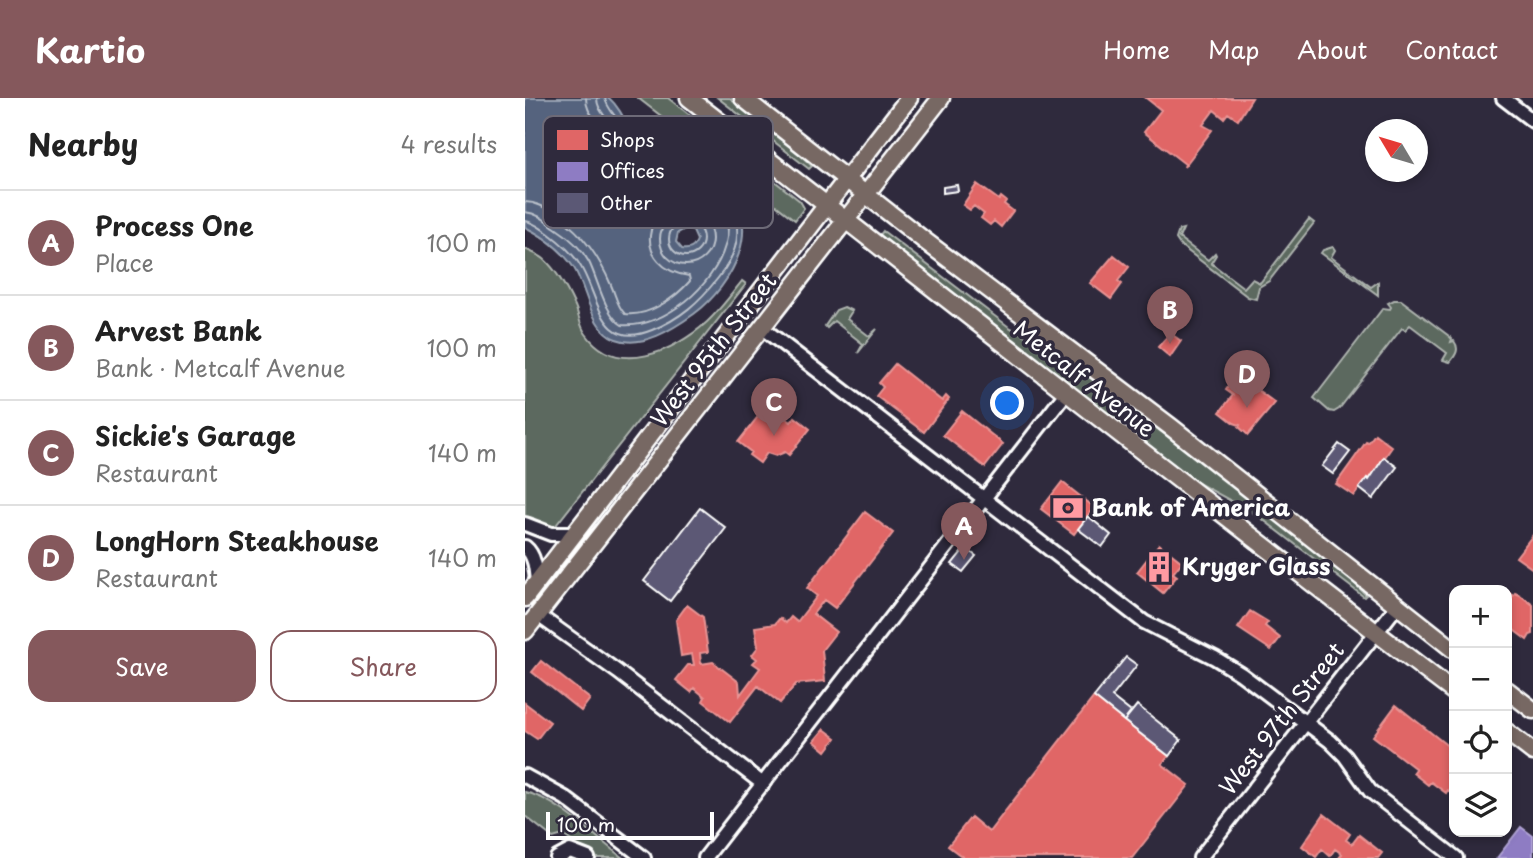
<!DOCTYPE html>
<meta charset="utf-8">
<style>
body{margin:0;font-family:"Playpen Sans",sans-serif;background:#f2f2f2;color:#222}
.controls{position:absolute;right:21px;bottom:21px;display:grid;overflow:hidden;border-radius:14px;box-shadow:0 4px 10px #0003}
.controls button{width:63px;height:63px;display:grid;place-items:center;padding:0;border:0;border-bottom:2px solid #e0e0e0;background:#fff;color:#222;font:35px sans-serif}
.compass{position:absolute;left:840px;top:21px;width:63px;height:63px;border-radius:50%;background:#fff;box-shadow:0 4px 10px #0003;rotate:308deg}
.scale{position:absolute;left:21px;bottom:18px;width:168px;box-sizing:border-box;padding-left:7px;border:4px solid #fff;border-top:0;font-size:19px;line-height:24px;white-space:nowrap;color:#fff;-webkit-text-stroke:5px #2f2a3d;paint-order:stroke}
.you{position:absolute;left:483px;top:306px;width:24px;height:24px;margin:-18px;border:5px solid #fff;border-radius:50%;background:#1a73e8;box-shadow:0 0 0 10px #1a73e833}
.badge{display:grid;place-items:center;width:46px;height:46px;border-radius:50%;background:#85585c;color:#fff;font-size:23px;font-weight:700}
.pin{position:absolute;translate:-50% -58px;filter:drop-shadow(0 2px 4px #0008)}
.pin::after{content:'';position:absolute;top:37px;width:24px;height:21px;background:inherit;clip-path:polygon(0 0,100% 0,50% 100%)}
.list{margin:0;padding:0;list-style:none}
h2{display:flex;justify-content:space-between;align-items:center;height:91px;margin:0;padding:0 28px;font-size:30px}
h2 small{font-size:23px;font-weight:400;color:#767676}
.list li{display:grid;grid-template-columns:46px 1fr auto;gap:21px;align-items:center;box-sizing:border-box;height:105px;padding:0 28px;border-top:2px solid #e0e0e0}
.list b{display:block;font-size:26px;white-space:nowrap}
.list p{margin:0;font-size:23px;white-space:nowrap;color:#767676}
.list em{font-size:23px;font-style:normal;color:#767676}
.actions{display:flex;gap:14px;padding:21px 28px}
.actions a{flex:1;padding:16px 0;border:2px solid #85585c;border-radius:21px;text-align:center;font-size:24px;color:#85585c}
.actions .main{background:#85585c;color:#fff}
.icon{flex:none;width:38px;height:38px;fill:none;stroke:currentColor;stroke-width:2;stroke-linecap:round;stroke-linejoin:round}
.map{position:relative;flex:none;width:1008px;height:760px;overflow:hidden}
header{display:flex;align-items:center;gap:42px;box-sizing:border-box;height:98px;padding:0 35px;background:#85585c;color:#fff}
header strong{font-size:33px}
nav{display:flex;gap:38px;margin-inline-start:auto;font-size:24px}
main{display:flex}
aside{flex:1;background:#fff}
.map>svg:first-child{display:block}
.green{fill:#5c695f;stroke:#aeb4af;stroke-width:2}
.water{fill:#54647e;stroke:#98a2b2;stroke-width:2;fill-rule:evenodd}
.shops{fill:#e06666;stroke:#e99494;stroke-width:2}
.offices{fill:#8e7cc3;stroke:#b0a3d5;stroke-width:2}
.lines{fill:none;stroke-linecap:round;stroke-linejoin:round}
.shore{stroke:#bbc1cb;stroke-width:2}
.building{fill:#5b5875;stroke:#fff;stroke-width:2}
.minor-casing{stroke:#fff;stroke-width:18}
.major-casing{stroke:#fff;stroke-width:21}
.minor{stroke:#2f2a3d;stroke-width:12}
.major{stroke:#776864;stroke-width:16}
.labels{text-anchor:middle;stroke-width:7;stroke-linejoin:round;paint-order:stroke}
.street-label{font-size:23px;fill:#fff;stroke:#2f2a3d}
.poi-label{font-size:23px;font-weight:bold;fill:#fff;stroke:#2f2a3d;text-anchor:start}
.key{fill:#2f2a3d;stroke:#6d6a77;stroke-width:2}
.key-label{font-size:19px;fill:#fff}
</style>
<header>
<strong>Kartio</strong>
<nav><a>Home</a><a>Map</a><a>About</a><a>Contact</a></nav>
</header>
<main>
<aside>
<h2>Nearby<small>4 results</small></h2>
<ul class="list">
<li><span class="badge">A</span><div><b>Process One</b><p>Place</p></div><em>100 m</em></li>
<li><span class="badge">B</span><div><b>Arvest Bank</b><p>Bank · Metcalf Avenue</p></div><em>100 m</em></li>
<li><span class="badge">C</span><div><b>Sickie's Garage</b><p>Restaurant</p></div><em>140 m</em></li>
<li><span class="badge">D</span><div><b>LongHorn Steakhouse</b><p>Restaurant</p></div><em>140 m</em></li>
</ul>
<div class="actions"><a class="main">Save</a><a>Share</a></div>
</aside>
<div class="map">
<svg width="1008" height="760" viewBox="0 0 1008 760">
<rect width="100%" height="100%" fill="#2f2a3d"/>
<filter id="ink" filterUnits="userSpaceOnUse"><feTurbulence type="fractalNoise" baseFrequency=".0143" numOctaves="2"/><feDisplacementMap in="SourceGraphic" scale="14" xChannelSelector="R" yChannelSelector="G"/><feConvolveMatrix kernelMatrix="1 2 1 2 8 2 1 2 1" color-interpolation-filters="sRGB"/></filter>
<g filter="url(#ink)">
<path class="green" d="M113,0H143L275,103L279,110L270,122Z
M193,0H205L268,50L287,68L284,71Z
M784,121L789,125L744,183L734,189L731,201L723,199L655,147L651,141L654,132L658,131L654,140L683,162L690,155L691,157L686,165L719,190L727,181L735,185Z
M358,133L484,229L538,258L816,472L841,497L839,499L732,417L673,385L373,154L355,137Z
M808,149L810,152L806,159L846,189L853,184V197L796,155L798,152Z
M0,151C6,154 14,157 19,161C31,172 42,191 49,206C54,215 54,227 61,236C92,280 150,253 182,224C195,212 206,197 217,183L221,186L28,431L7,423L8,420L5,419L0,420Z
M869,202H876L924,238L927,241L926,244L929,243C935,251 931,257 925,264L918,262L922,255L885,227L880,232L877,230L814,311L809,314L804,313L789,300L858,210L865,211L866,209L863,205Z
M319,209L327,213L322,221L344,238L352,231L333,255L338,246L309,223L302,230L300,228L311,212Z
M0,694C33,701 70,739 98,760H70L38,737L28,740L0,718Z"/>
<path class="water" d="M0,0H84C102,16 104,42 123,56C140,68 161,64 179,72C185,75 191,82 196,86C242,124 208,187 169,216C148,231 117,251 91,241C65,232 62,190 49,170C37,152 18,138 0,129ZM160,131L168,133L172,142C169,150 165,152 157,151L151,144L153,135Z"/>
<path class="shops" d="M621,0H727L713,22L703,15L699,20L689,12L678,27L687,32L659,69L660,66L619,34L636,12Z
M452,86L474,102L476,99L481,103L479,106L488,113L476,129L469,123L465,127L456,120L459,116L449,108L445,112L438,107Z
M589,157L604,169L593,183L597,186L586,201L565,185Z
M645,235L656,243L645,259L633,249Z
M370,266L417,303L421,298L424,301L399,334L351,298L358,289L354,285Z
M708,282L715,288L719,282L750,305L723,337L714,329L715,327L709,325L695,314L708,297L701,292Z
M243,306L266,324L270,319L285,331L264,357L260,354L251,358L242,355L235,365L224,357L226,354L213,344Z
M437,313L478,346L460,369L418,337Z
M850,336L867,349L844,382L842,380L829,398L811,386L841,344L843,345Z
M537,384L569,409L549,436L516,411Z
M340,414L368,435L310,510L299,502L288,516L311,534L297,552L300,583L271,586L255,605L233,588L205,624L178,603L180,599L169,590L166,594L151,582L163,567H169L167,556L156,558L151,522L162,507L178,519L183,554L175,555L176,566L188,564L214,584L215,597L235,570L228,565L232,561L227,557L233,549L230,529L250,526L255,520L261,525L266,519L272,524L292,498L282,490Z
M1008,437V471L991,459Z
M634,446L657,464L648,475L652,478L638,495L612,474Z
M982,493L988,498L990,495L995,497L1008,507V536L1005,537L1002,542L982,527Z
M725,513L743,524L740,528L755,540L746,552L713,530Z
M16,563L65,601L56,613L7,574Z
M569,599L644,658L637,666L664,687L607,760H439L423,748L446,719L464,734Z
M0,605L25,624L12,641L0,633Z
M871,607L929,653V696L923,692L921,695L906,684L903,687L888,675L891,671L848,638Z
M299,631L311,640L301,653L289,643Z
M799,716L825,736L821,742L827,746L834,737L857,755L853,760H814L817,756L810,751L805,758L797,751L791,759L777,748Z"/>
<path class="offices" d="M996,729L1008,738V760H972Z"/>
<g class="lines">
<path class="shore" d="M0,104C14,104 23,112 34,119C59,137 74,159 86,187C91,198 92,208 100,216C124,219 150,200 165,183L164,178C108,171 114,102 170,105L172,100L168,97C138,91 109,86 89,59C83,51 80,39 75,29C69,18 61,14 61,0
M0,114C12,115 20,122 29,129C43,138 56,150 64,164C73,182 80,217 97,227C121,229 143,217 161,203C196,175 228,115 174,88C165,83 152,83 142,81C107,73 101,57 86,28C81,18 72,12 72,0
M135 141a26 26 0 1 1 52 0a26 26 0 1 1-52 0Z
M0,123C9,124 15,130 23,135C35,144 45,152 53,164C75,196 73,254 127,232C155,221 174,204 193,180C206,164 216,144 211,122C207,104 192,85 174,79C155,72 136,74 119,61C106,52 103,41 96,27C91,18 81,9 80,0
M144 141a17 17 0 1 1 34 0a17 17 0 1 1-34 0Z"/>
</g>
<path class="building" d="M432,87L433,93L418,95V89Z
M814,346L825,354L808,376L797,368Z
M859,359L872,369L848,401L834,390L842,380L844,382Z
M175,410L201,430L145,503L119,483Z
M563,418L586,437L577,449L553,431Z
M440,450L451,458L438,474L427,466Z
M601,559L612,567L587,599L606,614L599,623L569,599Z
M612,607L656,642L644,658L599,623Z"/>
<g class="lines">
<defs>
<path id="minor" d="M978,0L1008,23
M236,229L619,524L690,560L716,576L805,643L820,658L845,693L931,760
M0,426L26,436H49
M0,449C10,457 11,472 12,484
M13,517L93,574L238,686
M0,678L40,700L119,760
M32,760L45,753L63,760
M180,760L541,295
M675,760L872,508"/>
<path id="major" d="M164,0C419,198 672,398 929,594
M218,0L400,143L646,329L929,552
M0,500L384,0
M0,533L416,0
M982,592L1008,612
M982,634L1008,654"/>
</defs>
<use href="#minor" class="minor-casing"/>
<use href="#major" class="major-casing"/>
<use href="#minor" class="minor"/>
<use href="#major" class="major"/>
</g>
</g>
<defs>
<symbol id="bank-bare" viewBox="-9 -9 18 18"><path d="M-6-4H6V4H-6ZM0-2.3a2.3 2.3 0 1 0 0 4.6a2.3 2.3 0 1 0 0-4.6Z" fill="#ff9aa2" stroke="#2f2a3d" stroke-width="2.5" paint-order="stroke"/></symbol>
<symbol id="building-bare" viewBox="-9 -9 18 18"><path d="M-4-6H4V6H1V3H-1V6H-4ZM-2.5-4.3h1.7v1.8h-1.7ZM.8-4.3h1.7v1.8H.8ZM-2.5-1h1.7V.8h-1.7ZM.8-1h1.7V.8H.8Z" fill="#ff9aa2" stroke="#2f2a3d" stroke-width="2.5" paint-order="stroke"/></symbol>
</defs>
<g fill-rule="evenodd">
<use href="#bank-bare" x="521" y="388" width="44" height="44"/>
<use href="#building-bare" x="612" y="447" width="44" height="44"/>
</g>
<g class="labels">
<g class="street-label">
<text transform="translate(189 252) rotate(-52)" y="8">West 95th Street</text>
<text transform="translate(559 281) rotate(38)" y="8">Metcalf Avenue</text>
<text transform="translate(757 621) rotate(-52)" y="8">West 97th Street</text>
</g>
<g class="poi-label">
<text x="566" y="418">Bank of America</text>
<text x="657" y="477">Kryger Glass</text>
</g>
</g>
<rect x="18" y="18" width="230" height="112" rx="10" class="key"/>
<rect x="32" y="32" width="31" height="20" fill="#e06666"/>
<rect x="32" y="64" width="31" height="19" fill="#8e7cc3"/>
<rect x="32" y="95" width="31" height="20" fill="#5b5875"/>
<g class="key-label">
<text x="75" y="49">Shops</text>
<text x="75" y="80">Offices</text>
<text x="75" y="112">Other</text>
</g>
</svg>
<div class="controls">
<button>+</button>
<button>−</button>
<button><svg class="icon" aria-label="locate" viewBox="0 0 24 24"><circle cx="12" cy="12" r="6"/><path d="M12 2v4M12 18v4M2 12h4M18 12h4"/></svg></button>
<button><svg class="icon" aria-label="layers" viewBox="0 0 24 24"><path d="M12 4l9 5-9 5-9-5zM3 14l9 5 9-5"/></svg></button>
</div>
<svg class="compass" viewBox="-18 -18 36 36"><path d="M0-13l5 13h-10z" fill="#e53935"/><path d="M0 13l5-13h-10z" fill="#767676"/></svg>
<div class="scale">100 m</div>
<div class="you"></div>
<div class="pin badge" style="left:439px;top:462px">A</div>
<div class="pin badge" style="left:645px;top:246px">B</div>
<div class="pin badge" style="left:249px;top:338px">C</div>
<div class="pin badge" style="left:722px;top:310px">D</div>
</div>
</main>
